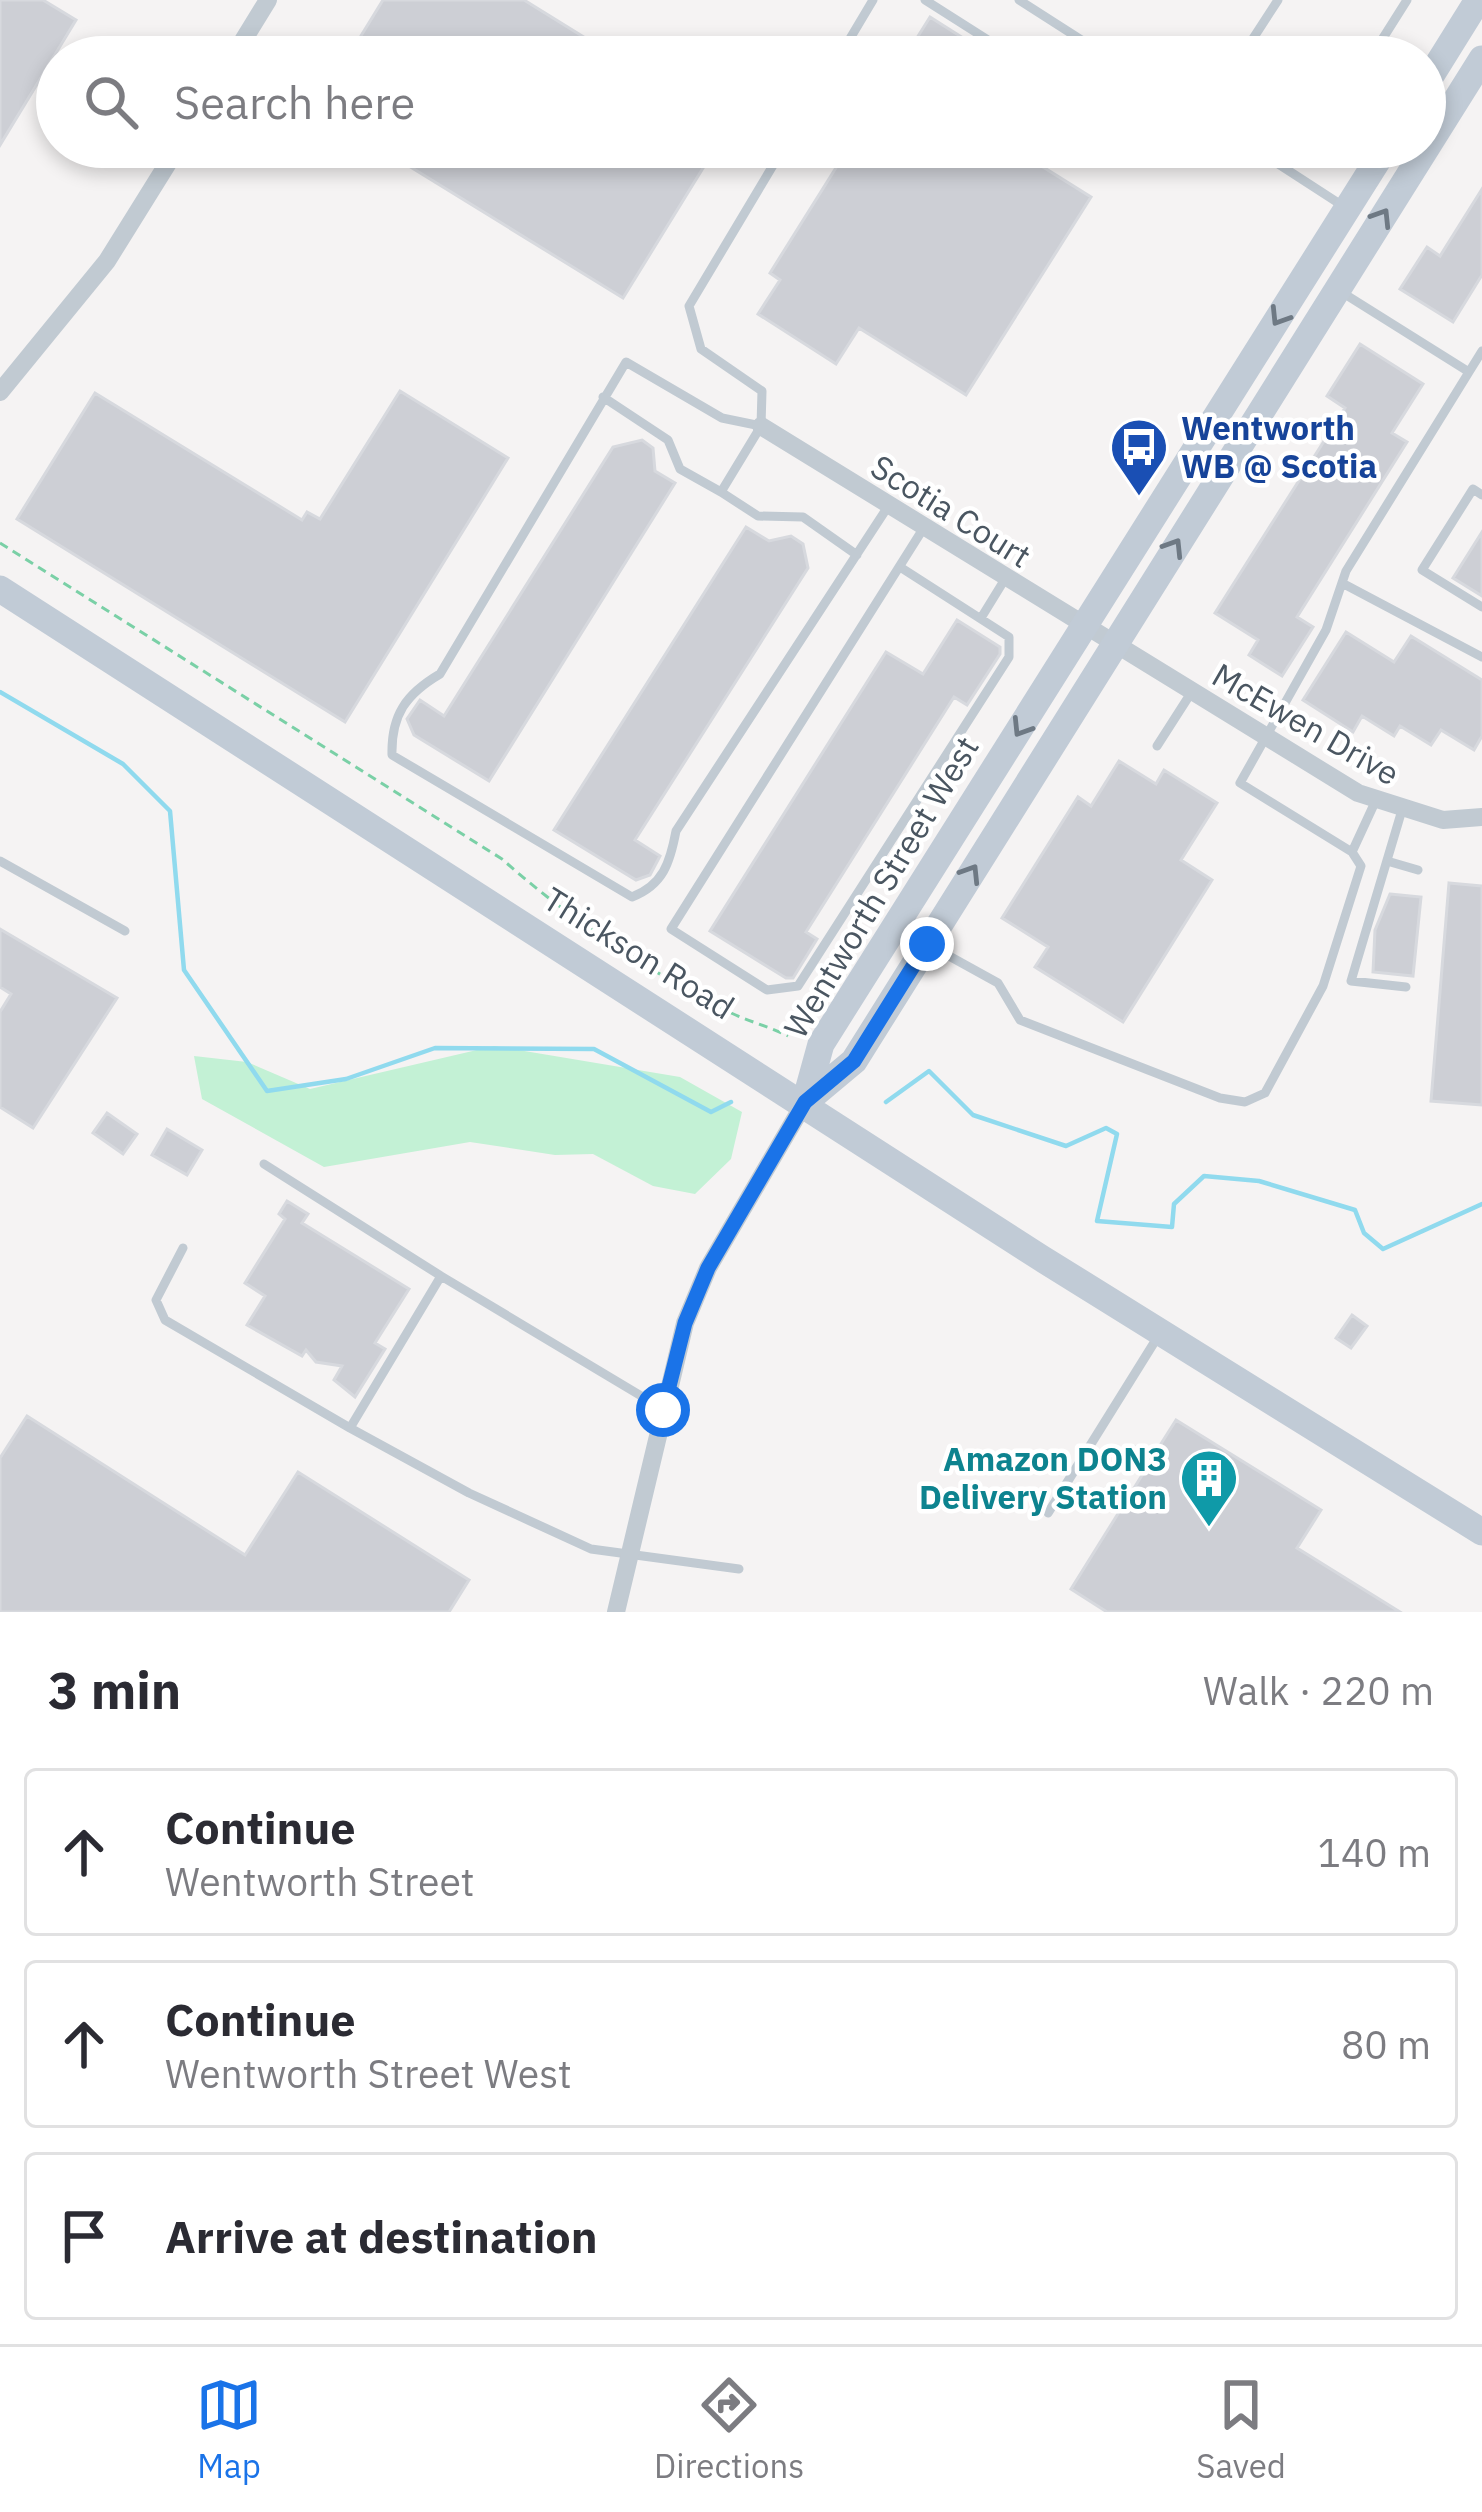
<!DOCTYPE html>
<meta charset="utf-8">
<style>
body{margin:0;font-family:"IBM Plex Sans",sans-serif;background:#f2f2f3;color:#2b2b33}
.stop{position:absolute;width:36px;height:36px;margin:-27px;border:9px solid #1a73e8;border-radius:50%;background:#fff}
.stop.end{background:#1a73e8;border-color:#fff;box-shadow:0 3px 12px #0008}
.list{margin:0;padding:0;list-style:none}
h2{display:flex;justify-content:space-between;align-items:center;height:156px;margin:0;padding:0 48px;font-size:51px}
h2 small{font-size:39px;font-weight:400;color:#7c7c81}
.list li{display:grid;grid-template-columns:78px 1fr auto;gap:36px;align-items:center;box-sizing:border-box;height:168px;margin:0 24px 24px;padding:0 24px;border:3px solid #e1e1e2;border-radius:12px}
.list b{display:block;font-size:45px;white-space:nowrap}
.list p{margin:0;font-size:39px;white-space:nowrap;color:#7c7c81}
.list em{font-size:39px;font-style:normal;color:#7c7c81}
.icon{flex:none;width:66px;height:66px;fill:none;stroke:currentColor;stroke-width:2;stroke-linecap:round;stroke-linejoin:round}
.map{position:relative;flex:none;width:1482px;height:1612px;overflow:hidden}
.search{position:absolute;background:#fff;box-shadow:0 6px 18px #0003;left:36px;right:36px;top:36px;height:132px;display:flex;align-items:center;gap:30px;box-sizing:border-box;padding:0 42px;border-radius:66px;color:#7c7c81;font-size:45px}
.sheet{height:732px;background:#fff}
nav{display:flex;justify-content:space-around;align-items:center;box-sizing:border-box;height:168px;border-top:3px solid #e1e1e2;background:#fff;font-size:33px;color:#7c7c81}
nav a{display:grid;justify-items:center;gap:6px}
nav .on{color:#1a73e8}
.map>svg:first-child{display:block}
.green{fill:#c3f1d5}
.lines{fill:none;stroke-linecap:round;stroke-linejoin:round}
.stream{stroke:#90daee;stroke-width:4.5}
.building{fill:#cdcfd5;stroke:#d7d9de;stroke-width:3}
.path{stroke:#7ad0a6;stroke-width:3;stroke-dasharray:9 6;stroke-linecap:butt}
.service{stroke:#c1cad2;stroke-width:9}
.minor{stroke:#c1cad2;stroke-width:18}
.secondary{stroke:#c1cbd6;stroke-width:27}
.oneway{stroke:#6e7984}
.route{stroke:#1a73e8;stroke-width:15}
.labels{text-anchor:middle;stroke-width:9;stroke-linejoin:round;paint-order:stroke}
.transit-label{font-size:33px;font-weight:bold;fill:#164399;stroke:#fff;text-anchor:start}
.street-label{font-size:33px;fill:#4a5661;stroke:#fff}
.culture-label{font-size:33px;font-weight:bold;fill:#0d838f;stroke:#fff;text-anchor:end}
</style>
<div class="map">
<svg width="1482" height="1612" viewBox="0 0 1482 1612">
<rect width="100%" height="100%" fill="#f5f3f3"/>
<path class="green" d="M494,1046L680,1077L742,1112L731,1159L695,1194L653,1186L593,1154L555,1155L470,1142L324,1167L202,1099L194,1056L247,1062L310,1089Z"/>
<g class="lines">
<path class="stream" d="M0,692L123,764L170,811L184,970L267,1091L346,1079L435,1048L594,1049L711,1112L731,1102
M886,1102L929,1071L973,1115L1066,1146L1106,1128L1117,1134L1097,1221L1172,1227L1174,1204L1204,1176L1259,1181L1355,1210L1364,1233L1383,1249L1482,1204"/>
</g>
<path class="building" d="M0,0H43L76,20L0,145Z
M383,0H524L616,57H348Z
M930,17L993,57H905Z
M295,147H332L322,163Z
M378,147H716L623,298Z
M849,147H1011L1091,197L966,395L859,328L836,364L758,314L780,280L770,273Z
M1482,189V275L1453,322L1400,289L1427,247L1440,256Z
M1360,344L1423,384L1392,433L1407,442L1297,617L1313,627L1282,676L1249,655L1258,640L1215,613L1345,408L1327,396Z
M400,391L508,458L345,722L17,519L95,393L302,520L307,512L320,519Z
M642,440L653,448L655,471L675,483L489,781L414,735L407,719L420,700L444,716L613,447Z
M746,527L769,541L791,536L803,544L808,568L635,840L660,856L650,875L636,880L554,830Z
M1482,532V596L1453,578Z
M957,620L1000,647V654L967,705L954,697L806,932L817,939L793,978H786L710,931L886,652L923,674Z
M1346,632L1394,662L1411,636L1482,680V736L1474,750L1441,730L1431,745L1400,726L1394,736L1362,716L1353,732L1303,700Z
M1119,761L1156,784L1164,770L1217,803L1181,860L1212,880L1123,1022L1035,967L1048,947L1002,918L1078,797L1091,806Z
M1449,883L1482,886V1105L1431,1101Z
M1390,894L1421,897L1413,976L1373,972L1375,930Z
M0,929L117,998L33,1128L0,1107V1012L11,994L0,987Z
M107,1113L137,1134L123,1154L93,1133Z
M167,1129L202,1150L187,1175L152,1155Z
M287,1201L308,1214L302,1223L409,1289L375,1343L385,1349L355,1397L334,1380L342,1366L316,1362L306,1350L302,1356L247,1325L265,1296L245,1283L285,1219L279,1214Z
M1352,1315L1367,1326L1351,1348L1336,1338Z
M27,1416L245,1555L298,1472L469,1580L449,1612H0V1458Z
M1176,1420L1321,1510L1297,1548L1400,1612H1107L1071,1589L1144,1472L1126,1462L1135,1447L1152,1458Z"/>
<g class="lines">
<path class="path" d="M0,543L502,859C568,918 648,971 727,1011C747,1021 768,1026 788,1036"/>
<path class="service" d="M925,0L1010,54
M1019,0L1108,57
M1252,40L1278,57
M839,57L873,0
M1241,57L1278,0
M1371,57L1407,0
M784,147L689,306L701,349L762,391L761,426L721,492L758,516L803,517L857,555
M1252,147L1343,206
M1469,372L1482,351
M603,397L668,440L680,469L721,492
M761,426L722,418L626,362L440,674C406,694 391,715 392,755L632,897C663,885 670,863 676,831L887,508
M1482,495L1473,489L1422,570L1482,607
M900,567L1009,637V657L798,986L767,990L671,929L923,529
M1342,583L1482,657
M981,618L1005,579
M1157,746L1191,693
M1402,810L1351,981L1406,987
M1352,852L1376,800
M0,861L125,931
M1387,861L1418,870
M931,946L998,983L1020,1020L1220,1098L1245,1102L1265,1093L1323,986L1361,866L1352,852L1240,783L1326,630L1346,571L1469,372L1343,293
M183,1248L156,1300L165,1320L350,1428L441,1276L264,1164
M441,1276L663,1409
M350,1428L469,1493L591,1549L739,1569
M1048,1513L1157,1338"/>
<path class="minor" d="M233,57L268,0
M0,392L107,261L178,147
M761,426L1358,793L1443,820L1482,817
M616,1612L685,1323L708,1268L805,1102"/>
<path class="secondary" d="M1425,85L1478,0
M0,589L1041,1258L1482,1532
M805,1102L854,1061L1482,59
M805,1102L821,1044L1386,147"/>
</g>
<defs><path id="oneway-chevron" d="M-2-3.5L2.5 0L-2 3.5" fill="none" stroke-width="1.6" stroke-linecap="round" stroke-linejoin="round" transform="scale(3)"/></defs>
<g class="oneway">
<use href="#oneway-chevron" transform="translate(1382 217) rotate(-58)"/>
<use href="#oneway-chevron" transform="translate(1279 317) rotate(122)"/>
<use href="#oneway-chevron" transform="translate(1174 547) rotate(-58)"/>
<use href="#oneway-chevron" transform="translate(1021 728) rotate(122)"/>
<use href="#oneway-chevron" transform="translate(971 873) rotate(-58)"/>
</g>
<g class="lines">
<path class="route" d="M663,1410L685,1323L708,1268L805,1102L854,1061L927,944"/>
</g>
<defs>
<symbol id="bus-pin" viewBox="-11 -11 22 30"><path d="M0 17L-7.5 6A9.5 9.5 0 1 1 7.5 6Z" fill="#1a4fb4" stroke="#fff"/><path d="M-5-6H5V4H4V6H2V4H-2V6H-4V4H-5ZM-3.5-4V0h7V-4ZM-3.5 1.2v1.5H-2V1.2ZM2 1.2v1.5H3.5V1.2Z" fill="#fff"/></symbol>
<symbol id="building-pin" viewBox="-11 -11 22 30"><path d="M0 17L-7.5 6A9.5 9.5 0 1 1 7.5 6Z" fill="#0f9aa8" stroke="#fff"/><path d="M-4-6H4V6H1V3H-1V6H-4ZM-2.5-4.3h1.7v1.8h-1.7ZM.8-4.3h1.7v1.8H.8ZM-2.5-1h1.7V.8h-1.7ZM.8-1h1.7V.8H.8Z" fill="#fff"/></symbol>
</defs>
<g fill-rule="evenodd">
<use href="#bus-pin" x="1106" y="414" width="66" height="90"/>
<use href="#building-pin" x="1176" y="1445" width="66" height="90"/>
</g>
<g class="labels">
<g class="transit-label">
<text x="1181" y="440">Wentworth<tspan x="1181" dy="38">WB @ Scotia</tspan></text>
</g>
<g class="street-label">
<text transform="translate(951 511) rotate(32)" y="12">Scotia Court</text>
<text transform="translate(1306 724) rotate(30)" y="12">McEwen Drive</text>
<text transform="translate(881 887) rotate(-59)" y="12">Wentworth Street West</text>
<text transform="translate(639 953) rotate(32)" y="12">Thickson Road</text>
</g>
<g class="culture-label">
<text x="1167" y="1471">Amazon DON3<tspan x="1167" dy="38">Delivery Station</tspan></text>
</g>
</g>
</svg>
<div class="stop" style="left:663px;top:1410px"></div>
<div class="stop end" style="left:927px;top:944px"></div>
<div class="search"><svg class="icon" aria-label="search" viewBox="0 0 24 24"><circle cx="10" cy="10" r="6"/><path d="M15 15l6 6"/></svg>Search here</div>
</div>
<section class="sheet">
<h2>3 min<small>Walk · 220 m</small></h2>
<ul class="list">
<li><svg class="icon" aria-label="ahead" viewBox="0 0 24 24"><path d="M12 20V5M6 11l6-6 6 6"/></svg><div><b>Continue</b><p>Wentworth Street</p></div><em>140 m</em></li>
<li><svg class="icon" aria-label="ahead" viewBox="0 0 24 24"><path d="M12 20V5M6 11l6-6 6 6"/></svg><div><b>Continue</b><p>Wentworth Street West</p></div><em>80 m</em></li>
<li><svg class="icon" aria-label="arrive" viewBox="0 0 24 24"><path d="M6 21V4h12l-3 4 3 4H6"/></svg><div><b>Arrive at destination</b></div></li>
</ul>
</section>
<nav>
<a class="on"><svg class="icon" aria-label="map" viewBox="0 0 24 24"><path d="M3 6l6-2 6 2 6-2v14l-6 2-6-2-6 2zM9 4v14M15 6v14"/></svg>Map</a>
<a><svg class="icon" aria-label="directions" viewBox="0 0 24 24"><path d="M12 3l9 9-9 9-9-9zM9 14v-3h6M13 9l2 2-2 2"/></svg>Directions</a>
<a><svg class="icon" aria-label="saved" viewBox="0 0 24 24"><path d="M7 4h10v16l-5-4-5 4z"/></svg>Saved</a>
</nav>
